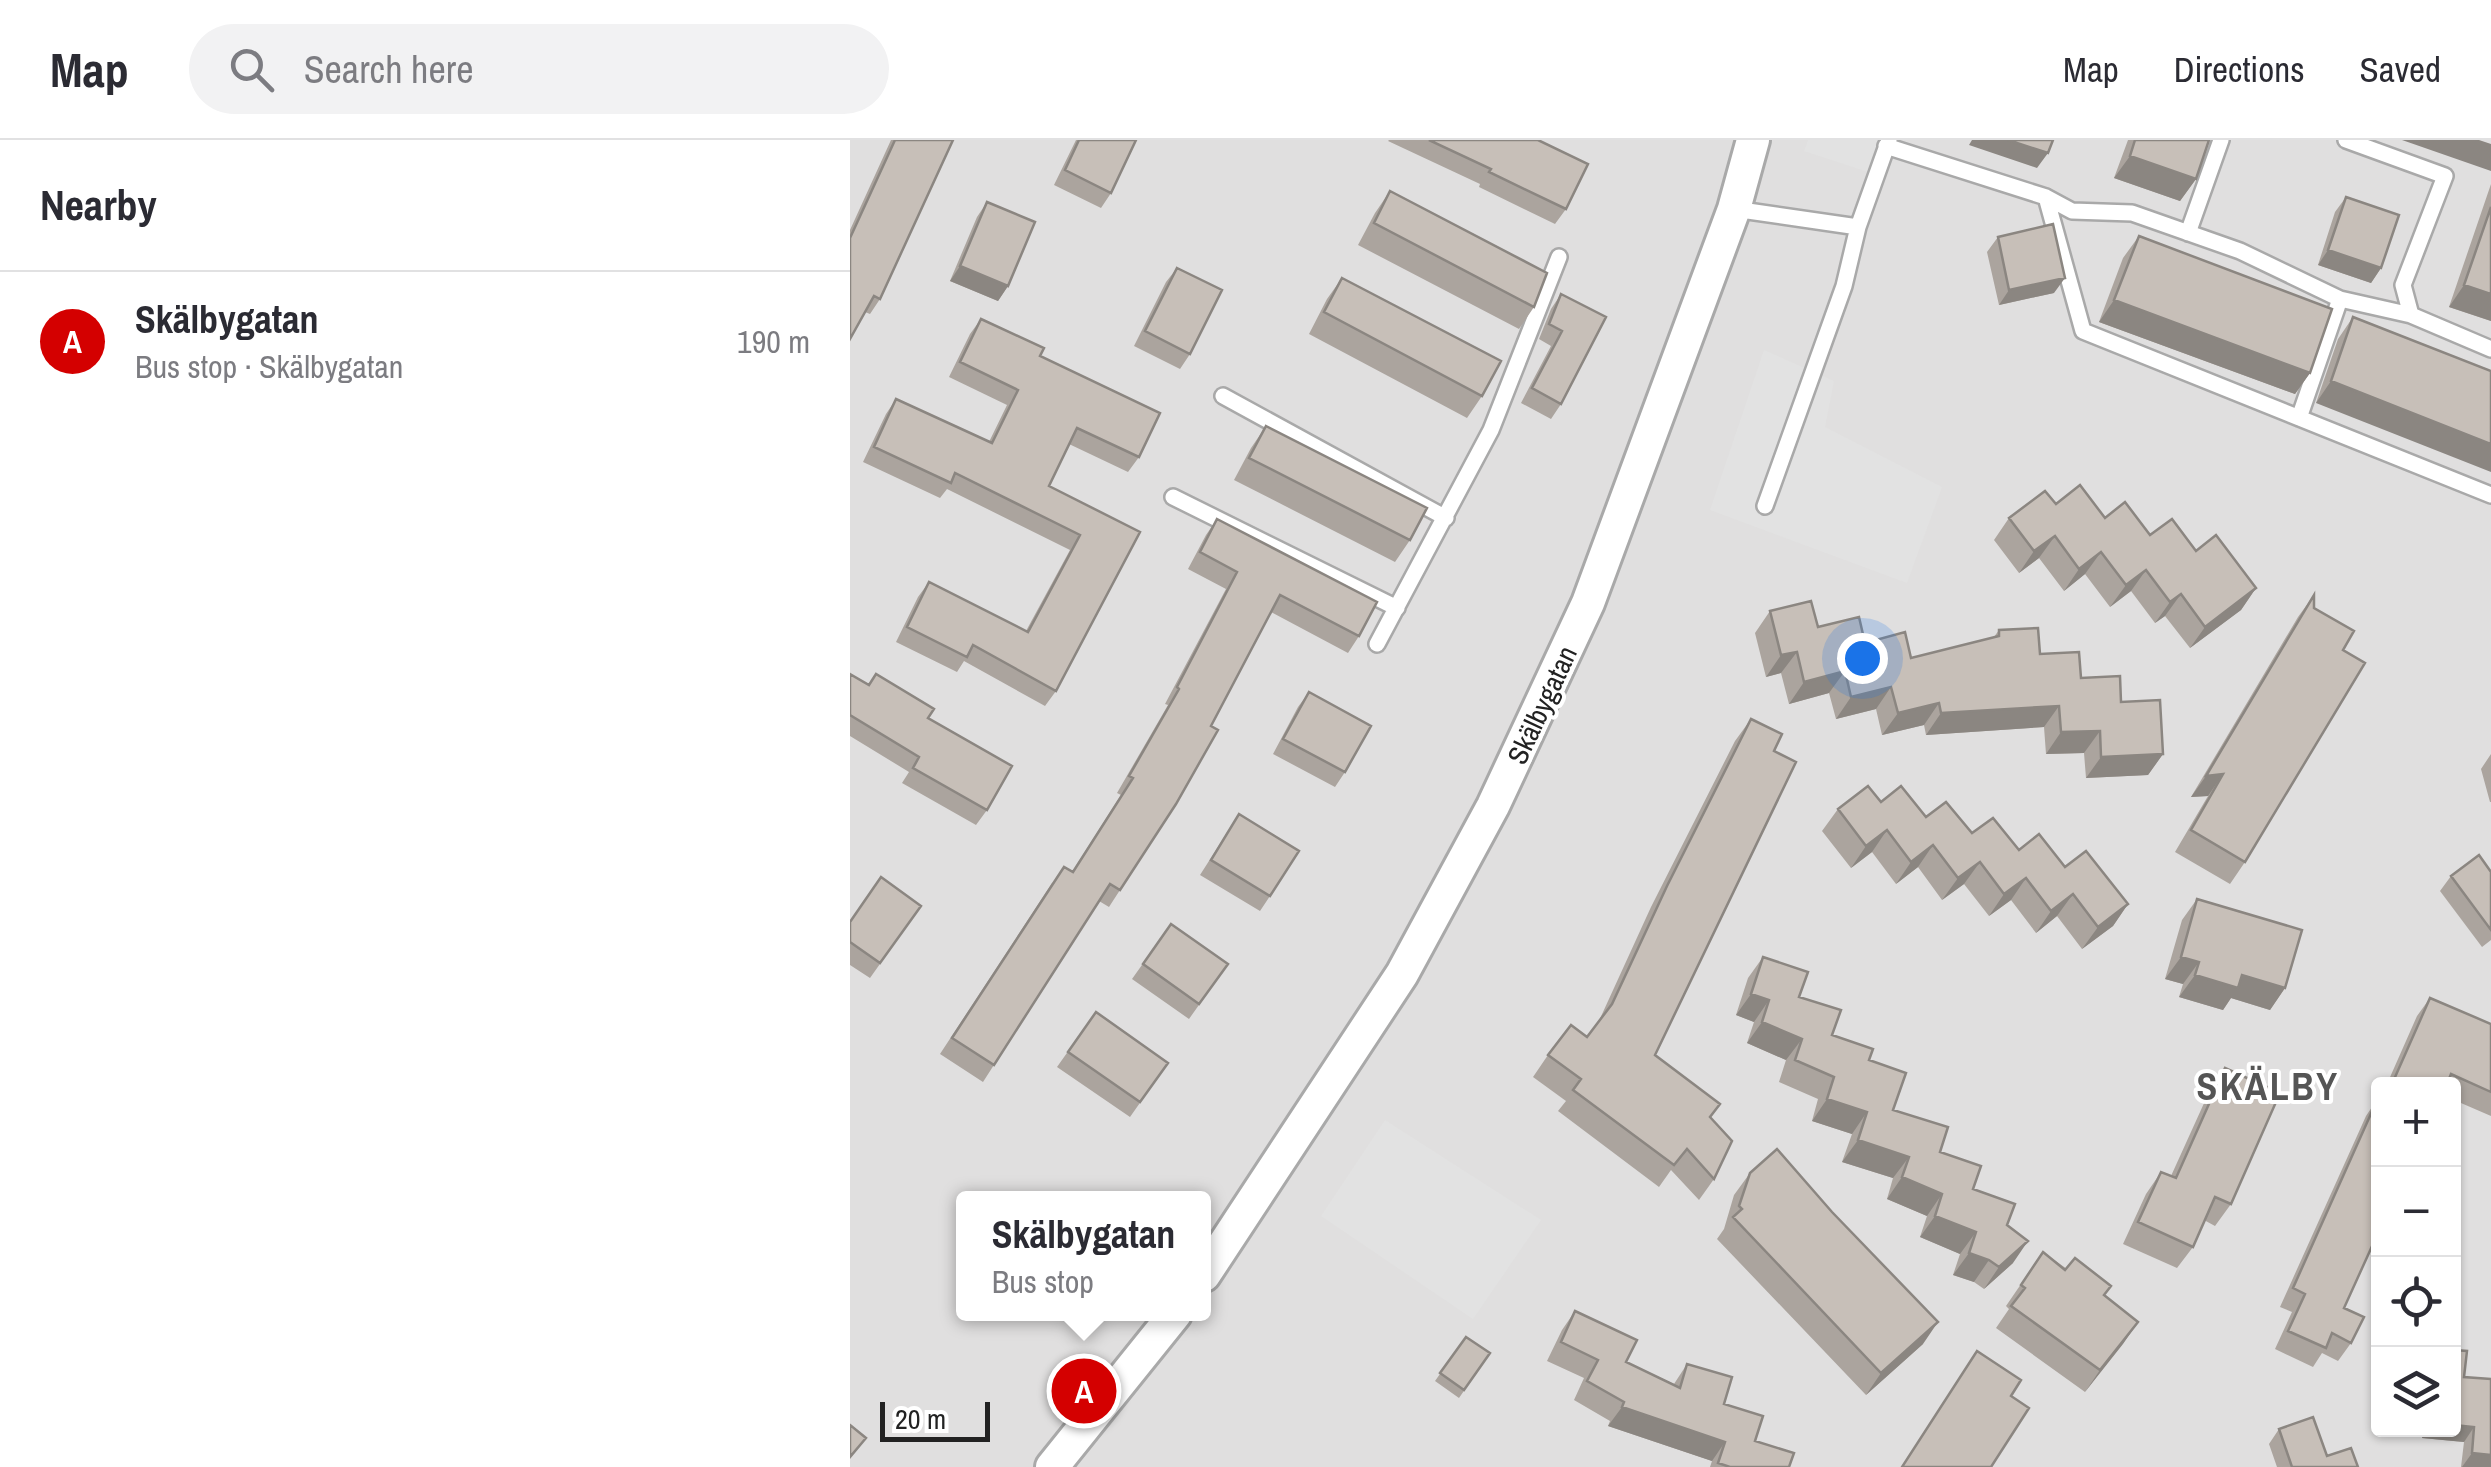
<!DOCTYPE html>
<meta charset="utf-8">
<style>
body{margin:0;font-family:"Archivo Narrow",sans-serif;background:#f2f2f3;color:#2b2b33}
.controls{position:absolute;right:30px;bottom:30px;display:grid;overflow:hidden;border-radius:10px;box-shadow:0 2px 8px #0004}
.controls button{width:90px;height:90px;display:grid;place-items:center;padding:0;border:0;border-bottom:2px solid #e1e1e2;background:#fff;color:#2b2b33;font:50px sans-serif}
.scale{position:absolute;left:30px;bottom:25px;width:110px;box-sizing:border-box;padding-left:10px;border:5px solid #222;border-top:0;font-size:28px;line-height:35px;white-space:nowrap;color:#222;-webkit-text-stroke:8px #fff;paint-order:stroke}
.you{position:absolute;left:1012px;top:518px;width:35px;height:35px;margin:-25px;border:8px solid #fff;border-radius:50%;background:#1a73e8;box-shadow:0 0 0 15px #1a73e833}
.badge{display:grid;place-items:center;width:65px;height:65px;border-radius:50%;background:#d40000;color:#fff;font-size:32px;font-weight:700}
.pin{position:absolute;translate:-50% -50%;border:5px solid #fff;box-shadow:0 2px 10px #0006}
.popup{position:absolute;left:106px;top:1051px;width:255px;height:130px;box-sizing:border-box;display:grid;place-content:center;border-radius:10px;background:#fff;filter:drop-shadow(0 2px 8px #0005);font-size:32px;white-space:nowrap;color:#7c7c81}
.popup b{font-size:38px;color:#2b2b33}
.popup::after{content:'';position:absolute;left:50%;top:100%;margin-left:-20px;border:20px solid transparent;border-top-color:#fff}
.list{margin:0;padding:0;list-style:none}
h2{display:flex;justify-content:space-between;align-items:center;height:130px;margin:0;padding:0 40px;font-size:42px}
h2 small{font-size:32px;font-weight:400;color:#7c7c81}
.list li{display:grid;grid-template-columns:65px 1fr auto;gap:30px;align-items:center;box-sizing:border-box;height:140px;padding:0 40px;border-top:2px solid #e1e1e2}
.list b{display:block;font-size:38px;white-space:nowrap}
.list p{margin:0;font-size:32px;white-space:nowrap;color:#7c7c81}
.list em{font-size:32px;font-style:normal;color:#7c7c81}
.icon{flex:none;width:55px;height:55px;fill:none;stroke:currentColor;stroke-width:2;stroke-linecap:round;stroke-linejoin:round}
.map{position:relative;flex:none;width:1641px;height:1327px;overflow:hidden}
header{display:flex;align-items:center;gap:60px;box-sizing:border-box;height:140px;padding:0 50px;background:#fff;border-bottom:2px solid #e1e1e2}
header strong{font-size:48px}
nav{display:flex;gap:55px;margin-inline-start:auto;font-size:35px}
.search{width:700px;height:90px;background:#f2f2f3;display:flex;align-items:center;gap:25px;box-sizing:border-box;padding:0 35px;border-radius:55px;color:#7c7c81;font-size:38px}
main{display:flex}
aside{flex:1;background:#fff}
.map>svg:first-child{display:block}
.residential{fill:#e0dfdf;fill-rule:evenodd}
.parking{fill:#e2e2e2}
.lines{fill:none;stroke-linecap:round;stroke-linejoin:round}
.lane-casing{stroke:#a9a9a9;stroke-width:20}
.street-casing{stroke:#a9a9a9;stroke-width:38}
.lane{stroke:#fff;stroke-width:15}
.street{stroke:#fff;stroke-width:32}
.wall{fill:#aba49e}
.shaded-wall{fill:#8b8681}
.building{fill:#c7bfb8;stroke:#8b8681;stroke-width:2.5}
.labels{text-anchor:middle;stroke-width:8;stroke-linejoin:round;paint-order:stroke}
.street-label{font-size:28px;fill:#222;stroke:#fff}
.district-label{font-size:38px;font-weight:bold;letter-spacing:2.5px;fill:#555;stroke:#fff}
</style>
<header>
<strong>Map</strong>
<div class="search"><svg class="icon" aria-label="search" viewBox="0 0 24 24"><circle cx="10" cy="10" r="6"/><path d="M15 15l6 6"/></svg>Search here</div>
<nav><a>Map</a><a>Directions</a><a>Saved</a></nav>
</header>
<main>
<aside>
<h2>Nearby<small></small></h2>
<ul class="list">
<li><span class="badge">A</span><div><b>Skälbygatan</b><p>Bus stop · Skälbygatan</p></div><em>190 m</em></li>
</ul>
</aside>
<div class="map">
<svg width="1641" height="1327" viewBox="0 0 1641 1327">
<rect width="100%" height="100%" fill="#f2efe9"/>
<path class="residential" d="M0,0H1641V1327H0ZM1528,944H1604V1290H1528ZM114,1058H354V1174H114Z"/>
<path class="parking" d="M958,0H1029L1018,32L954,11Z
M914,210L984,241L975,287L1092,347L1057,443L860,370Z
M535,980L691,1080L623,1179L471,1076Z"/>
<g class="lines">
<defs>
<path id="lane" d="M1496,0L1595,36L1553,145L1561,175
M1036,6L1196,57L1222,71L1282,73L1390,111L1490,159L1561,175L1641,209
M1196,57L1233,191L1641,355
M884,69L1008,87L1039,0
M1338,93L1371,0
M373,256L596,378
M1449,278L1490,159
M323,357L547,468
M915,366L994,146L1008,87
M527,504L641,290L709,117"/>
<path id="street" d="M354,1135L552,834L643,666L738,463L884,69L903,0
M202,1327L325,1174"/>
</defs>
<use href="#lane" class="lane-casing"/>
<use href="#street" class="street-casing"/>
<use href="#lane" class="lane"/>
<use href="#street" class="street"/>
</g>
<path class="wall" d="M41,0H103L30,159L20,174L15,172L0,199V90Z
M226,0H286L261,53L251,68L204,45Z
M539,0H688L716,69L705,84L629,47L630,44L538,1Z
M1278,0H1359L1346,39L1330,61L1264,38Z
M1641,44V181L1599,167Z
M540,51L684,167L669,189L508,105L525,73Z
M1496,57L1531,128L1521,143L1468,125L1485,72Z
M137,62L158,146L148,161L100,141L127,77Z
M1289,96L1460,233L1445,254L1249,182L1273,118Z
M1148,97L1204,153L1149,165L1137,112Z
M327,128L340,214L330,229L284,206L316,142Z
M492,138L632,256L617,278L459,194L477,159Z
M711,154V264L701,279L671,263L701,206L689,199L701,169Z
M1503,177L1641,231L1466,263L1488,199Z
M131,179L190,216L289,317L278,332L219,304L199,346L290,392L206,551L195,566L114,521L107,532L46,502L68,457L79,442L176,491L220,410L97,349L90,358L13,322L36,274L46,259L139,302L157,265L99,237L120,194Z
M416,286L560,400L545,422L384,340L401,308Z
M1206,364L1255,378L1346,411L1406,448L1391,470L1340,508L1315,476L1305,483L1281,451L1260,467L1235,434L1214,451L1189,418L1169,433L1144,400L1159,378Z
M367,379L509,496L498,513L421,472L270,750L259,767L249,761L133,942L90,914L202,743L222,732L271,655L267,653L318,565L315,564L376,449L338,429L356,395Z
M1464,455V468L1493,510L1395,722L1380,744L1325,712L1358,656L1341,657L1448,477Z
M920,471L1061,518L1144,497L1149,490L1271,562L1313,614L1298,635L1236,638L1234,613L1196,614L1194,587L1076,595L1074,585L1032,595L1026,569L986,579L979,553L939,564L931,533L916,537L905,493Z
M0,534L18,545L26,534L78,578L137,670L126,685L52,643L59,632L0,596Z
M459,552L495,632L485,647L423,614L448,567Z
M901,579L924,611L805,915L860,978L864,1039L849,1060L821,1030L809,1047L708,971L716,961L683,937L698,915L737,897L748,883L801,767L885,601Z
M1641,614V662H1640L1631,629Z
M1031,662L1215,727L1278,764L1263,786L1232,809L1207,776L1186,793L1161,760L1139,776L1114,744L1092,760L1068,727L1046,744L1022,712L1001,728L972,691L988,669Z
M389,674L420,756L410,771L350,735Z
M1641,732V800L1632,807L1590,751L1601,736Z
M1347,759L1435,848L1420,870L1381,858L1373,870L1329,857L1333,844L1315,839L1332,780Z
M71,766L20,838L0,825V782Z
M321,784L378,824L339,879L282,839Z
M913,817L982,895L1019,920L1043,970L1090,1012L1157,1085L1163,1123L1134,1149L1124,1142L1103,1135L1110,1114L1070,1097L1077,1076L1037,1059L1043,1038L992,1022L1002,994L962,981L968,959L929,942L936,920L897,903L904,882L886,875L898,838Z
M1580,858L1641,884V976L1604,960V944H1537L1567,876Z
M246,872L318,923L280,977L207,927Z
M1375,928L1381,1064L1365,1086L1354,1080L1343,1107L1327,1128L1273,1104L1296,1054L1311,1032L1321,1036L1360,950Z
M1528,958L1494,1168L1501,1203L1488,1221L1472,1213L1463,1227L1425,1209L1442,1172L1430,1167L1516,976Z
M900,1033L1073,1204L1016,1255L867,1099L874,1089L884,1055Z
M1193,1112L1255,1156L1288,1182L1235,1252L1146,1188L1159,1169L1156,1166Z
M725,1171L776,1222L824,1244L837,1224L905,1301L939,1327H860L862,1321L758,1286L760,1281L724,1260L734,1238L697,1221L712,1190Z
M616,1197L640,1213L609,1258L585,1241Z
M1614,1237L1641,1327H1611L1614,1302L1572,1298V1290H1604Z
M1429,1289L1477,1316L1508,1327H1427L1419,1304Z"/>
<path class="shaded-wall" d="M1122,0H1158L1198,13L1187,28L1119,5Z
M1552,0H1629L1641,4V31Z
M1280,16L1346,39L1330,61L1264,38Z
M1478,110L1531,128L1521,143L1468,125Z
M110,126L158,146L148,161L100,141Z
M1215,138L1204,153L1149,165L1159,150Z
M1614,145L1641,154V181L1599,167Z
M1264,160L1460,233L1445,254L1249,182Z
M1481,241L1641,304V332L1466,263Z
M1205,396L1189,418L1169,433L1184,411Z
M1251,412L1235,434L1214,451L1229,429Z
M1296,430L1281,451L1260,467L1276,445Z
M1406,448L1391,470L1340,508L1355,487Z
M1331,454L1315,476L1305,483L1320,462Z
M947,512L931,533L916,537L931,515Z
M995,531L979,553L939,564L954,542Z
M1041,547L1026,569L986,579L1001,557Z
M1089,563L1074,585L1032,595L1048,573Z
M1209,566L1194,587L1076,595L1091,573Z
M1250,591L1234,613L1196,614L1211,592Z
M1313,614L1298,635L1236,638L1251,617Z
M1373,634L1358,656L1341,657L1356,636Z
M1037,690L1022,712L1001,728L1016,706Z
M1083,705L1068,727L1046,744L1061,722Z
M1130,722L1114,744L1092,760L1108,738Z
M1176,738L1161,760L1139,776L1154,754Z
M1223,754L1207,776L1186,793L1201,771Z
M1278,764L1263,786L1232,809L1248,787Z
M1331,817L1349,822L1333,844L1315,839Z
M1345,835H1392L1435,848L1420,870L1381,858L1373,870L1329,857Z
M901,854L919,860L904,882L886,875Z
M912,882L952,899L936,920L897,903Z
M977,959L1017,972L1002,994L962,981Z
M1008,1000L1059,1017L1043,1038L992,1022Z
M1052,1037L1092,1054L1077,1076L1037,1059Z
M1085,1076L1126,1092L1110,1114L1070,1097Z
M1178,1101L1163,1123L1134,1149L1149,1127Z
M1119,1113L1139,1120L1124,1142L1103,1135Z
M1088,1182L1073,1204L1016,1255L1031,1233Z
M1288,1182L1273,1204L1235,1252L1250,1230Z
M772,1267L875,1302L862,1321L758,1286Z
M1604,1285L1624,1287L1614,1302L1572,1298L1577,1290H1604Z
M1622,1313L1641,1315V1327H1612Z"/>
<path class="building" d="M45,0H103L30,159L24,156L0,199V98Z
M229,0H286L261,53L215,30Z
M579,0H688L738,24L716,69L639,32L641,29Z
M1158,0H1203L1198,13Z
M1285,0H1359L1346,39L1280,16Z
M540,51L697,133L684,167L524,83Z
M1496,57L1549,75L1531,128L1478,110Z
M137,62L185,82L158,146L110,126Z
M1641,67V154L1614,145Z
M1203,84L1215,138L1159,150L1148,97Z
M1289,96L1482,169L1460,233L1264,160Z
M327,128L372,150L340,214L295,191Z
M492,138L651,221L632,256L474,172Z
M711,154L756,177L711,264L682,248L712,191L699,184Z
M1503,177L1641,231V304L1481,241Z
M131,179L194,208L190,216L310,273L289,317L227,288L199,346L290,392L206,551L123,505L117,517L57,487L79,442L178,492L230,395L105,333L101,343L24,307L46,259L142,303L168,250L110,222Z
M416,286L577,368L560,400L399,318Z
M1230,345L1255,378L1275,362L1300,395L1322,379L1346,411L1366,395L1406,448L1355,487L1331,454L1320,462L1296,430L1276,445L1251,412L1229,429L1205,396L1184,411L1159,378L1195,351L1206,364Z
M367,379L527,462L509,496L430,455L361,586L368,590L326,664L270,750L260,744L144,925L102,898L214,727L223,732L283,638L279,636L329,549L327,547L387,432L350,412Z
M1464,455V468L1504,491L1493,510L1515,523L1395,722L1341,690L1373,634L1356,636Z
M961,461L968,487L1009,477L1015,503L1055,492L1061,518L1149,496V490L1188,488L1190,514L1229,512L1231,538L1270,536L1271,562L1310,560L1313,614L1251,617L1250,591L1211,592L1209,566L1091,573L1089,563L1048,573L1041,547L1001,557L995,531L954,542L947,512L931,515L920,471Z
M0,534L19,545L26,534L84,569L78,578L162,626L137,670L63,628L69,617L0,575Z
M459,552L521,586L495,632L433,599Z
M901,579L932,594L924,611L946,622L805,915L870,964L860,977L882,1001L864,1039L837,1009L824,1025L723,950L731,939L698,915L721,885L737,897L762,864L817,746Z
M1018,646L1031,662L1051,646L1076,677L1096,662L1122,693L1143,678L1169,710L1189,694L1215,727L1236,711L1278,764L1248,787L1223,754L1201,771L1176,738L1154,754L1130,722L1108,738L1083,705L1061,722L1037,690L1016,706L988,669Z
M389,674L449,711L420,756L361,720Z
M1629,715L1641,732V790L1601,736Z
M31,737L71,766L30,823L0,802V782Z
M1347,759L1452,790L1435,848L1392,835L1388,848L1345,835L1349,822L1331,817Z
M321,784L378,824L349,864L293,824Z
M913,817L958,832L949,857L991,870L982,895L1023,909L1019,920L1056,933L1043,970L1098,987L1090,1012L1131,1026L1123,1049L1165,1064L1157,1085L1178,1101L1149,1127L1139,1120L1119,1113L1126,1092L1085,1076L1092,1054L1052,1037L1059,1017L1008,1000L1017,972L977,959L984,937L945,920L952,899L912,882L919,860L901,854Z
M1580,858L1641,884V952L1601,934L1597,944H1542Z
M246,872L318,923L290,962L218,912Z
M1375,928L1430,953L1381,1064L1365,1057L1343,1107L1288,1082L1311,1032L1326,1038Z
M1528,958V1093L1494,1168L1514,1177L1501,1203L1482,1193L1476,1208L1438,1191L1455,1154L1443,1148Z
M927,1009L982,1072L1088,1182L1031,1233L883,1077L892,1069L889,1066L900,1033Z
M1193,1112L1215,1130L1225,1118L1261,1146L1254,1155L1288,1182L1250,1230L1161,1166L1175,1148L1171,1145Z
M725,1171L787,1200L776,1222L830,1248L837,1224L882,1237L874,1264L913,1276L905,1301L944,1313L939,1327H880L868,1323L875,1302L772,1267L774,1262L737,1241L748,1220L711,1202Z
M616,1197L640,1213L614,1250L590,1233Z
M1604,1210L1617,1211L1614,1237L1641,1239V1315L1622,1313L1624,1287L1604,1285Z
M1127,1211L1171,1240L1161,1256L1179,1268L1141,1327H1052Z
M1463,1277L1477,1316L1501,1308L1508,1327H1442L1429,1289Z
M0,1285L16,1298L0,1317Z"/>
<g class="labels">
<g class="street-label">
<text transform="translate(692 565) rotate(-65)" y="10">Skälbygatan</text>
</g>
<g class="district-label">
<text x="1418" y="960">SKÄLBY</text>
</g>
</g>
</svg>
<div class="controls">
<button>+</button>
<button>−</button>
<button><svg class="icon" aria-label="locate" viewBox="0 0 24 24"><circle cx="12" cy="12" r="6"/><path d="M12 2v4M12 18v4M2 12h4M18 12h4"/></svg></button>
<button><svg class="icon" aria-label="layers" viewBox="0 0 24 24"><path d="M12 4l9 5-9 5-9-5zM3 14l9 5 9-5"/></svg></button>
</div>
<div class="scale">20 m</div>
<div class="you"></div>
<div class="pin badge" style="left:234px;top:1251px">A</div>
<div class="popup"><b>Skälbygatan</b>Bus stop</div>
</div>
</main>
